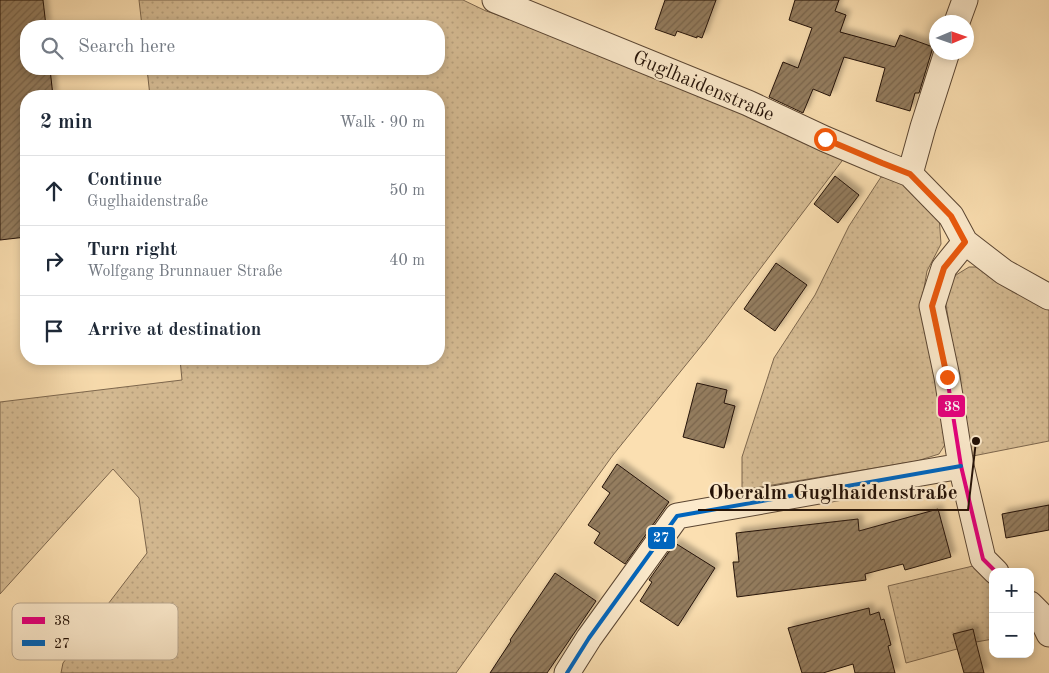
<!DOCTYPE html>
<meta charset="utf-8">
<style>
body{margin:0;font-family:"Old Standard TT",serif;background:#f2f2f3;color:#1f2937}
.controls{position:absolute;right:15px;bottom:15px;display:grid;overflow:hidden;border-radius:10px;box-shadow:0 2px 8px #0003}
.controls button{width:45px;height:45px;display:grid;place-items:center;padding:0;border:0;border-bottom:1px solid #e0e1e3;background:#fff;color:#1f2937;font:25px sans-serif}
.compass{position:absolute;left:929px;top:15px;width:45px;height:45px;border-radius:50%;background:#fff;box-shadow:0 2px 8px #0003;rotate:88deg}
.stop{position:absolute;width:15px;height:15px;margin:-11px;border:4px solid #ea580c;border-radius:50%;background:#fff}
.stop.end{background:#ea580c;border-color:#fff;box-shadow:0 1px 5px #0008}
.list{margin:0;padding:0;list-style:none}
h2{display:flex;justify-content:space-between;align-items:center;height:65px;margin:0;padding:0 20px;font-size:21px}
h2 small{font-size:16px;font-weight:400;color:#747a83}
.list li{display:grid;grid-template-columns:32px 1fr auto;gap:15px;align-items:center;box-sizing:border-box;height:70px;padding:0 20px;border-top:1px solid #e0e1e3}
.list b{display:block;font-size:19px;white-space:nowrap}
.list p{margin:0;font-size:16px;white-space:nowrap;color:#747a83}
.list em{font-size:16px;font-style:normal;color:#747a83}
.icon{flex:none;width:28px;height:28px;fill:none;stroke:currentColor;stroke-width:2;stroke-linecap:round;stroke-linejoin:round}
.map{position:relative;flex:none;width:1049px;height:673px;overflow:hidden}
.search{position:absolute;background:#fff;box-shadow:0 2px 8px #0003;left:20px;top:20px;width:425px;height:55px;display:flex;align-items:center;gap:12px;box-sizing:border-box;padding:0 18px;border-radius:20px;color:#747a83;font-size:19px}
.panel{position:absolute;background:#fff;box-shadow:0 2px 8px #0003;left:20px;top:90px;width:425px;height:275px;border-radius:20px}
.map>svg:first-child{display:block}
.grass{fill:url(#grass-dots);stroke:#7d674e}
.building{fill:url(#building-hatch);stroke:#241207;filter:url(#shadow)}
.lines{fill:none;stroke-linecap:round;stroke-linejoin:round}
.minor-casing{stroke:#5a4532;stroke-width:27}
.minor{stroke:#fceacc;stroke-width:25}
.bus-1-casing{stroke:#fceacc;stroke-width:8}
.bus-2-casing{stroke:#fceacc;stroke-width:8}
.bus-1{stroke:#e5007d;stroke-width:4}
.bus-2{stroke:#0065bd;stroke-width:4}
.route{stroke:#ea580c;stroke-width:6}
.labels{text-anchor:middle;stroke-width:4.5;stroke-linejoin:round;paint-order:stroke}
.street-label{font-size:20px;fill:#241207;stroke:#fceacc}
.key{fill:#fceacc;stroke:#bba991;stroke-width:1}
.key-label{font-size:14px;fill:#241207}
.leader{fill:none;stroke:#241207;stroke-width:2}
.callout-dot{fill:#241207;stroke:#fceacc;stroke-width:2}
.callout-label{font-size:21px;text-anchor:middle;font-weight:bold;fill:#241207;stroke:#fceacc;stroke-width:4.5;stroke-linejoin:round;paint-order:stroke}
.line-badge{stroke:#fceacc;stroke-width:2}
.badge-label{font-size:14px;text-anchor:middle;font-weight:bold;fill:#fff}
</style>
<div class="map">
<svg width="1049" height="673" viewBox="0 0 1049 673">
<defs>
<pattern id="grass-dots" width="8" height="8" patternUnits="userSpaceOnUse" patternTransform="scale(1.25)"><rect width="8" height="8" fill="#d6bc94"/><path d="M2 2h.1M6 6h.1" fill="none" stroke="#b8a17e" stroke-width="1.8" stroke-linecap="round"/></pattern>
<pattern id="building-hatch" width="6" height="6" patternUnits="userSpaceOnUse" patternTransform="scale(1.25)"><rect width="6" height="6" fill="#947d5f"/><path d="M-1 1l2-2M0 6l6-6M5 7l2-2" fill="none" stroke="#79654c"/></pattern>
<filter id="shadow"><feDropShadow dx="4.5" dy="-4.5" stdDeviation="2.5" flood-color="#0004"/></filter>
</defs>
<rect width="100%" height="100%" fill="#fbdfb1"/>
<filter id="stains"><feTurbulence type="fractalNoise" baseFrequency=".004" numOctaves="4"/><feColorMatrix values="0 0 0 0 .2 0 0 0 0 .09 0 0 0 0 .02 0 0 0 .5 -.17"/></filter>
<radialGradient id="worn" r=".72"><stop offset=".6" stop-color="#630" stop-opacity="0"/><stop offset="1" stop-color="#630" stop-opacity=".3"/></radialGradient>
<path class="grass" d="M139,0H463L486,11L594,46L845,157L706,340L613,455L456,673H61L63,663L147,553L139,498L113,469L0,594V402L182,380L180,359H439V96H150L147,69H439V26H142Z
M881,177L894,178L909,183L939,216L941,244L927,271L923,294L946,443L939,454L917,461L742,490V457L774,358L815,295L849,226Z
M969,267H984L1049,305V441L973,456L963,408L946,305L947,288L956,275Z
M973,566L993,586V639L976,642L957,649L906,663L888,586Z"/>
<path class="building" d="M0,0H43L46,26H26V69H50L53,96H26V237L0,240Z
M665,0H716L702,38L697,36V38L677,31L675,36L655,29Z
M795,0H839L835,11L846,15L840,32L895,47L900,35L933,47L919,93H915L910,111L876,101L885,68L844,57L830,96L813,89L803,113L769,97L783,62L798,68L812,28L789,20Z
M835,176L859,195L838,223L814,204Z
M776,263L807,285L775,331L744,309Z
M697,383L727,390L724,403L735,406L724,448L683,437Z
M617,464L669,502L625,564L594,543L600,533L588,525L610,493L602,487Z
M1049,505V530L1006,538L1002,514Z
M938,509L951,557L905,570L903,564L865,574L866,580L737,597L733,562H739L736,533L858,519L859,531Z
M675,543L715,568L678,626L640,601L652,582L649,580Z
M555,573L596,601L547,673H490L511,641L510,640Z
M869,608L870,615L879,612L881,620L884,619L891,645L888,646L895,673H855L853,664L823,673H802L788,628Z
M973,629L976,642L984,673H964L953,634Z"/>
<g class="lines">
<defs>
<path id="minor" d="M495,0L748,103L825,139L882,163L910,174L951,216L965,242L1004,272L1049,297
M957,22L965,0
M910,174L923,127L947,52
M965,242L944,268L932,306L947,377L961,466L983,559L996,572
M1030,604L1039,613L1049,634
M567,673L589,638L677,516L961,466"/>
</defs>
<use href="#minor" class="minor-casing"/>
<use href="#minor" class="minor"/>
<defs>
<path id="bus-1" d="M965,242L944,268L932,306L947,377L961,466L983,559L996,572"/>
<path id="bus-2" d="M567,673L589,638L677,516L961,466"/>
</defs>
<use href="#bus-1" class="bus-1-casing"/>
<use href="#bus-2" class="bus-2-casing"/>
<use href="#bus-1" class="bus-1"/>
<use href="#bus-2" class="bus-2"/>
</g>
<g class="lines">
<path class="route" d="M825,139L882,163L910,174L951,216L965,242L944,268L932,306L947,377"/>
</g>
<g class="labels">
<g class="street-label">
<text transform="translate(704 85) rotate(23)" y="7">Guglhaidenstraße</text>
</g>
</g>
<rect x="12" y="603" width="166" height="57" rx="8" class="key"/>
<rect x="22" y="617" width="23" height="7" fill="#e5007d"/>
<rect x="22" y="640" width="23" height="6" fill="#0065bd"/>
<g class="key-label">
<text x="54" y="625">38</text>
<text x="54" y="648">27</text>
</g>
<path class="leader" d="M976 441L968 510H698"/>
<circle class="callout-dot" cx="976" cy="441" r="5"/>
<g class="callout-label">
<text x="833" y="499">Oberalm Guglhaidenstraße</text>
</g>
<g class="line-badge">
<rect x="937" y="394" width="29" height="24" rx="5" fill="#e5007d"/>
<rect x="647" y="526" width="29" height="24" rx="5" fill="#0065bd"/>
</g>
<g class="badge-label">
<text x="952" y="411">38</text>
<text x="661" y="542">27</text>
</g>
<rect width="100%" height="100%" filter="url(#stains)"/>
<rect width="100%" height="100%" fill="url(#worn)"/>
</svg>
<div class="controls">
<button>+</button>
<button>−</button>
</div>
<svg class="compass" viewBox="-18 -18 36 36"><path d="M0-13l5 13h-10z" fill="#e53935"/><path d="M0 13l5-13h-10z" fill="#747a83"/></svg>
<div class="stop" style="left:825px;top:139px"></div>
<div class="stop end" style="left:947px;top:377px"></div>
<div class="search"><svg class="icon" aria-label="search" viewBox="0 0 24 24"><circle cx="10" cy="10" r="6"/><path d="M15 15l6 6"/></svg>Search here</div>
<section class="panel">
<h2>2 min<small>Walk · 90 m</small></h2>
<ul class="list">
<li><svg class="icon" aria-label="ahead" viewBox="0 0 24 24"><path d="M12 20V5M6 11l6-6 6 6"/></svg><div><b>Continue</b><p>Guglhaidenstraße</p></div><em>50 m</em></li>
<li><svg class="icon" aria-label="right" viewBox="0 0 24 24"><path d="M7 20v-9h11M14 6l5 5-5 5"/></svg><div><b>Turn right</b><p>Wolfgang Brunnauer Straße</p></div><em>40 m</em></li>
<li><svg class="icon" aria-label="arrive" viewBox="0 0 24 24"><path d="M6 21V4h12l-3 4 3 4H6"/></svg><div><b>Arrive at destination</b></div></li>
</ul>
</section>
</div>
